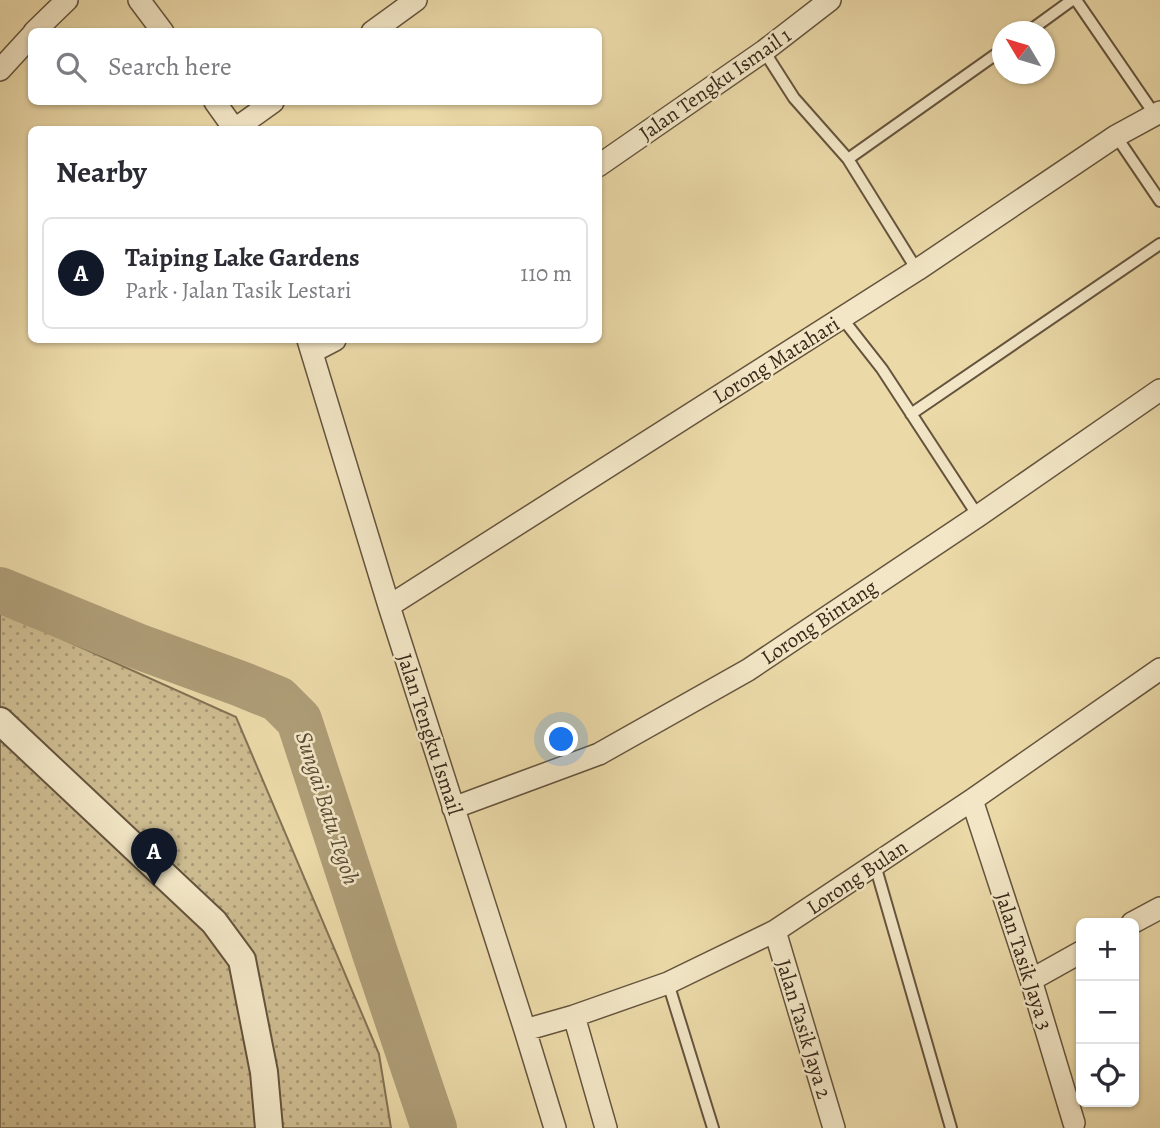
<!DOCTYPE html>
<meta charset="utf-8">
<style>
body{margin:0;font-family:Alegreya,serif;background:#f7f7f7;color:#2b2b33}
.controls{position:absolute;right:21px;bottom:21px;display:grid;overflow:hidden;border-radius:10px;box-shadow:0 2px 5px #0004}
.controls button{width:63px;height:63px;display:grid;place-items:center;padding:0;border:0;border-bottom:2px solid #e1e1e2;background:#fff;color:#2b2b33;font:35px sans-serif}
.compass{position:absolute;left:992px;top:21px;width:63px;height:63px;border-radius:50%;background:#fff;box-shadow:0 2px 5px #0004;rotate:308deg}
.you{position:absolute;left:562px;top:740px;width:24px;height:24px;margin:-18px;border:5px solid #fff;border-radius:50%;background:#1a73e8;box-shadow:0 0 0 10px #1a73e833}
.badge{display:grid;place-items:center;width:46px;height:46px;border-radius:50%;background:#111827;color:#fff;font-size:23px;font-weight:700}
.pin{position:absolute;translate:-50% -58px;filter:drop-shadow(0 2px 4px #0008)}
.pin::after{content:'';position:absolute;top:37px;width:24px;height:21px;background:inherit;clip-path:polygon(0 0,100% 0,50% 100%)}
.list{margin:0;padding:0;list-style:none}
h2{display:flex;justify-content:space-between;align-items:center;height:91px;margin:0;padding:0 28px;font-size:30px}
h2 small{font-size:23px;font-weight:400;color:#7c7c81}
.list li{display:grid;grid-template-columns:46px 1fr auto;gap:21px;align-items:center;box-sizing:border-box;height:112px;margin:0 14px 14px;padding:0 14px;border:2px solid #e1e1e2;border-radius:10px}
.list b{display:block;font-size:26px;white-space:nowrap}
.list p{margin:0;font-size:23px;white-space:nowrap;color:#7c7c81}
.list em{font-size:23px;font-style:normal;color:#7c7c81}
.icon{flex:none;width:38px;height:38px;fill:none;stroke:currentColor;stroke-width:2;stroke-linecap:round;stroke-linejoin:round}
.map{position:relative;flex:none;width:1160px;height:1128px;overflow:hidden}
.search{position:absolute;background:#fff;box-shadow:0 2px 5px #0004;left:28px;top:28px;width:574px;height:77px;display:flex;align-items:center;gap:18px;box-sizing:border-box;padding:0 24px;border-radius:10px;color:#7c7c81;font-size:26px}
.panel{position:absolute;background:#fff;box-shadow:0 2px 5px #0004;left:28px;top:126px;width:574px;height:217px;border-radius:10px}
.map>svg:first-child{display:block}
.park{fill:url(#park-dots);stroke:#827254;stroke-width:2}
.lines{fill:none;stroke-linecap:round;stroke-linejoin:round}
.river{stroke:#ae9d77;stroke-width:46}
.service-casing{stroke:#65543d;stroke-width:14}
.minor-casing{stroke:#65543d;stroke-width:24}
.tertiary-casing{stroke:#65543d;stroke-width:30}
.service{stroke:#f2e6c6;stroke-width:10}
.minor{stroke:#f2e6c6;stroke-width:21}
.tertiary{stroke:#f2e6c6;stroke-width:26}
.labels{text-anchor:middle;stroke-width:5;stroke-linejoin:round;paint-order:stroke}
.street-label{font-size:21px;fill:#382819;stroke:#f2e6c6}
.water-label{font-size:23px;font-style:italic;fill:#5b4b35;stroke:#f2e6c6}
</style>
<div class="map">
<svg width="1160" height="1128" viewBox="0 0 1160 1128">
<defs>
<pattern id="park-dots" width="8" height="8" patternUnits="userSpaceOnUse" patternTransform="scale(1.75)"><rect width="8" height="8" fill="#cdbb90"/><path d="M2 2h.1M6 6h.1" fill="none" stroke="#a79875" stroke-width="1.8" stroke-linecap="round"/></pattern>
</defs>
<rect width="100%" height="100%" fill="#ebd9a8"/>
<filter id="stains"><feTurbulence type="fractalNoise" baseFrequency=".00286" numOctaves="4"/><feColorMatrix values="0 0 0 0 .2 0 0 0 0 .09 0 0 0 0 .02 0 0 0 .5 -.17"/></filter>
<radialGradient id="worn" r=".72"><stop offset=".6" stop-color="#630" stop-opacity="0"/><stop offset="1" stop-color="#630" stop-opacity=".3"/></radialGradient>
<path class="park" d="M0,611L236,717L379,1054L391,1128H0Z"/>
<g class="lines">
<path class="river" d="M0,590L137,646L241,684L278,699L299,720L375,953L434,1128"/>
<defs>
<path id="service" d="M1076,0L1155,115
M1028,32L1072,0
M764,51L794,98L848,159L917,270
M1116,136L1160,201
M848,159L1002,50
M842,318L882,369L978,516
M911,414L1160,244
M875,865L951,1128
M668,983L713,1128"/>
<path id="minor" d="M139,0L163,32
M34,32L67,0
M372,32L416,0
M0,70L32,35
M215,102L235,130
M235,129L273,102
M598,166L764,51L830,0
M308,340L389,606L525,1030L555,1128
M312,352L335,340
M389,606L917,270L1116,136L1160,112
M972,800L1031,980L1074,1123
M453,808L599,754L748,670L978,516L1160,390
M1132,923L1160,908
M775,931L834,1128
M1031,980L1081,952
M574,1016L606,1128
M525,1030L574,1016L668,983L775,931L972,800L1160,669"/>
<path id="tertiary" d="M0,721L214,922L242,960L264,1072L269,1128"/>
</defs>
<use href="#service" class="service-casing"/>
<use href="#minor" class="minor-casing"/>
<use href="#tertiary" class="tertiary-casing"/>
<use href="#service" class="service"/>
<use href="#minor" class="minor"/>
<use href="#tertiary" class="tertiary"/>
</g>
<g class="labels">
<g class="street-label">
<text transform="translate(715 84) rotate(-35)" y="7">Jalan Tengku Ismail 1</text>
<text transform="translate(776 360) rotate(-32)" y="7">Lorong Matahari</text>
<text transform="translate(819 622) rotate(-34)" y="7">Lorong Bintang</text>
<text transform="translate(430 734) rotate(72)" y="7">Jalan Tengku Ismail</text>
<text transform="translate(857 877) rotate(-34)" y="7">Lorong Bulan</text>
<text transform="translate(1024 961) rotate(72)" y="7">Jalan Tasik Jaya 3</text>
<text transform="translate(804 1029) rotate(73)" y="7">Jalan Tasik Jaya 2</text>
</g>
<g class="water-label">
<text transform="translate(328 808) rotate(72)" y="8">Sungai Batu Tegoh</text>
</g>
</g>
<rect width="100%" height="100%" filter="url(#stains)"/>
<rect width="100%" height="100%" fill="url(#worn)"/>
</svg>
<div class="controls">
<button>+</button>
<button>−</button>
<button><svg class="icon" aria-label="locate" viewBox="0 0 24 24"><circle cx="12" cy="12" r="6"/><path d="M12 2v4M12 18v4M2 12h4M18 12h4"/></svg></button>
</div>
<svg class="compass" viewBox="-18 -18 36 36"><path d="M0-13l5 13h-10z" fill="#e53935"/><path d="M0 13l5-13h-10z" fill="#7c7c81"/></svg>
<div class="you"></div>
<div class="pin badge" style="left:154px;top:886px">A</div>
<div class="search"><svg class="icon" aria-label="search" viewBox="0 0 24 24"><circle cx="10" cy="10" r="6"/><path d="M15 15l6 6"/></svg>Search here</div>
<section class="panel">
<h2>Nearby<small></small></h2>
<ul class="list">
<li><span class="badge">A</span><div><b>Taiping Lake Gardens</b><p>Park · Jalan Tasik Lestari</p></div><em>110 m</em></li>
</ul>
</section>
</div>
